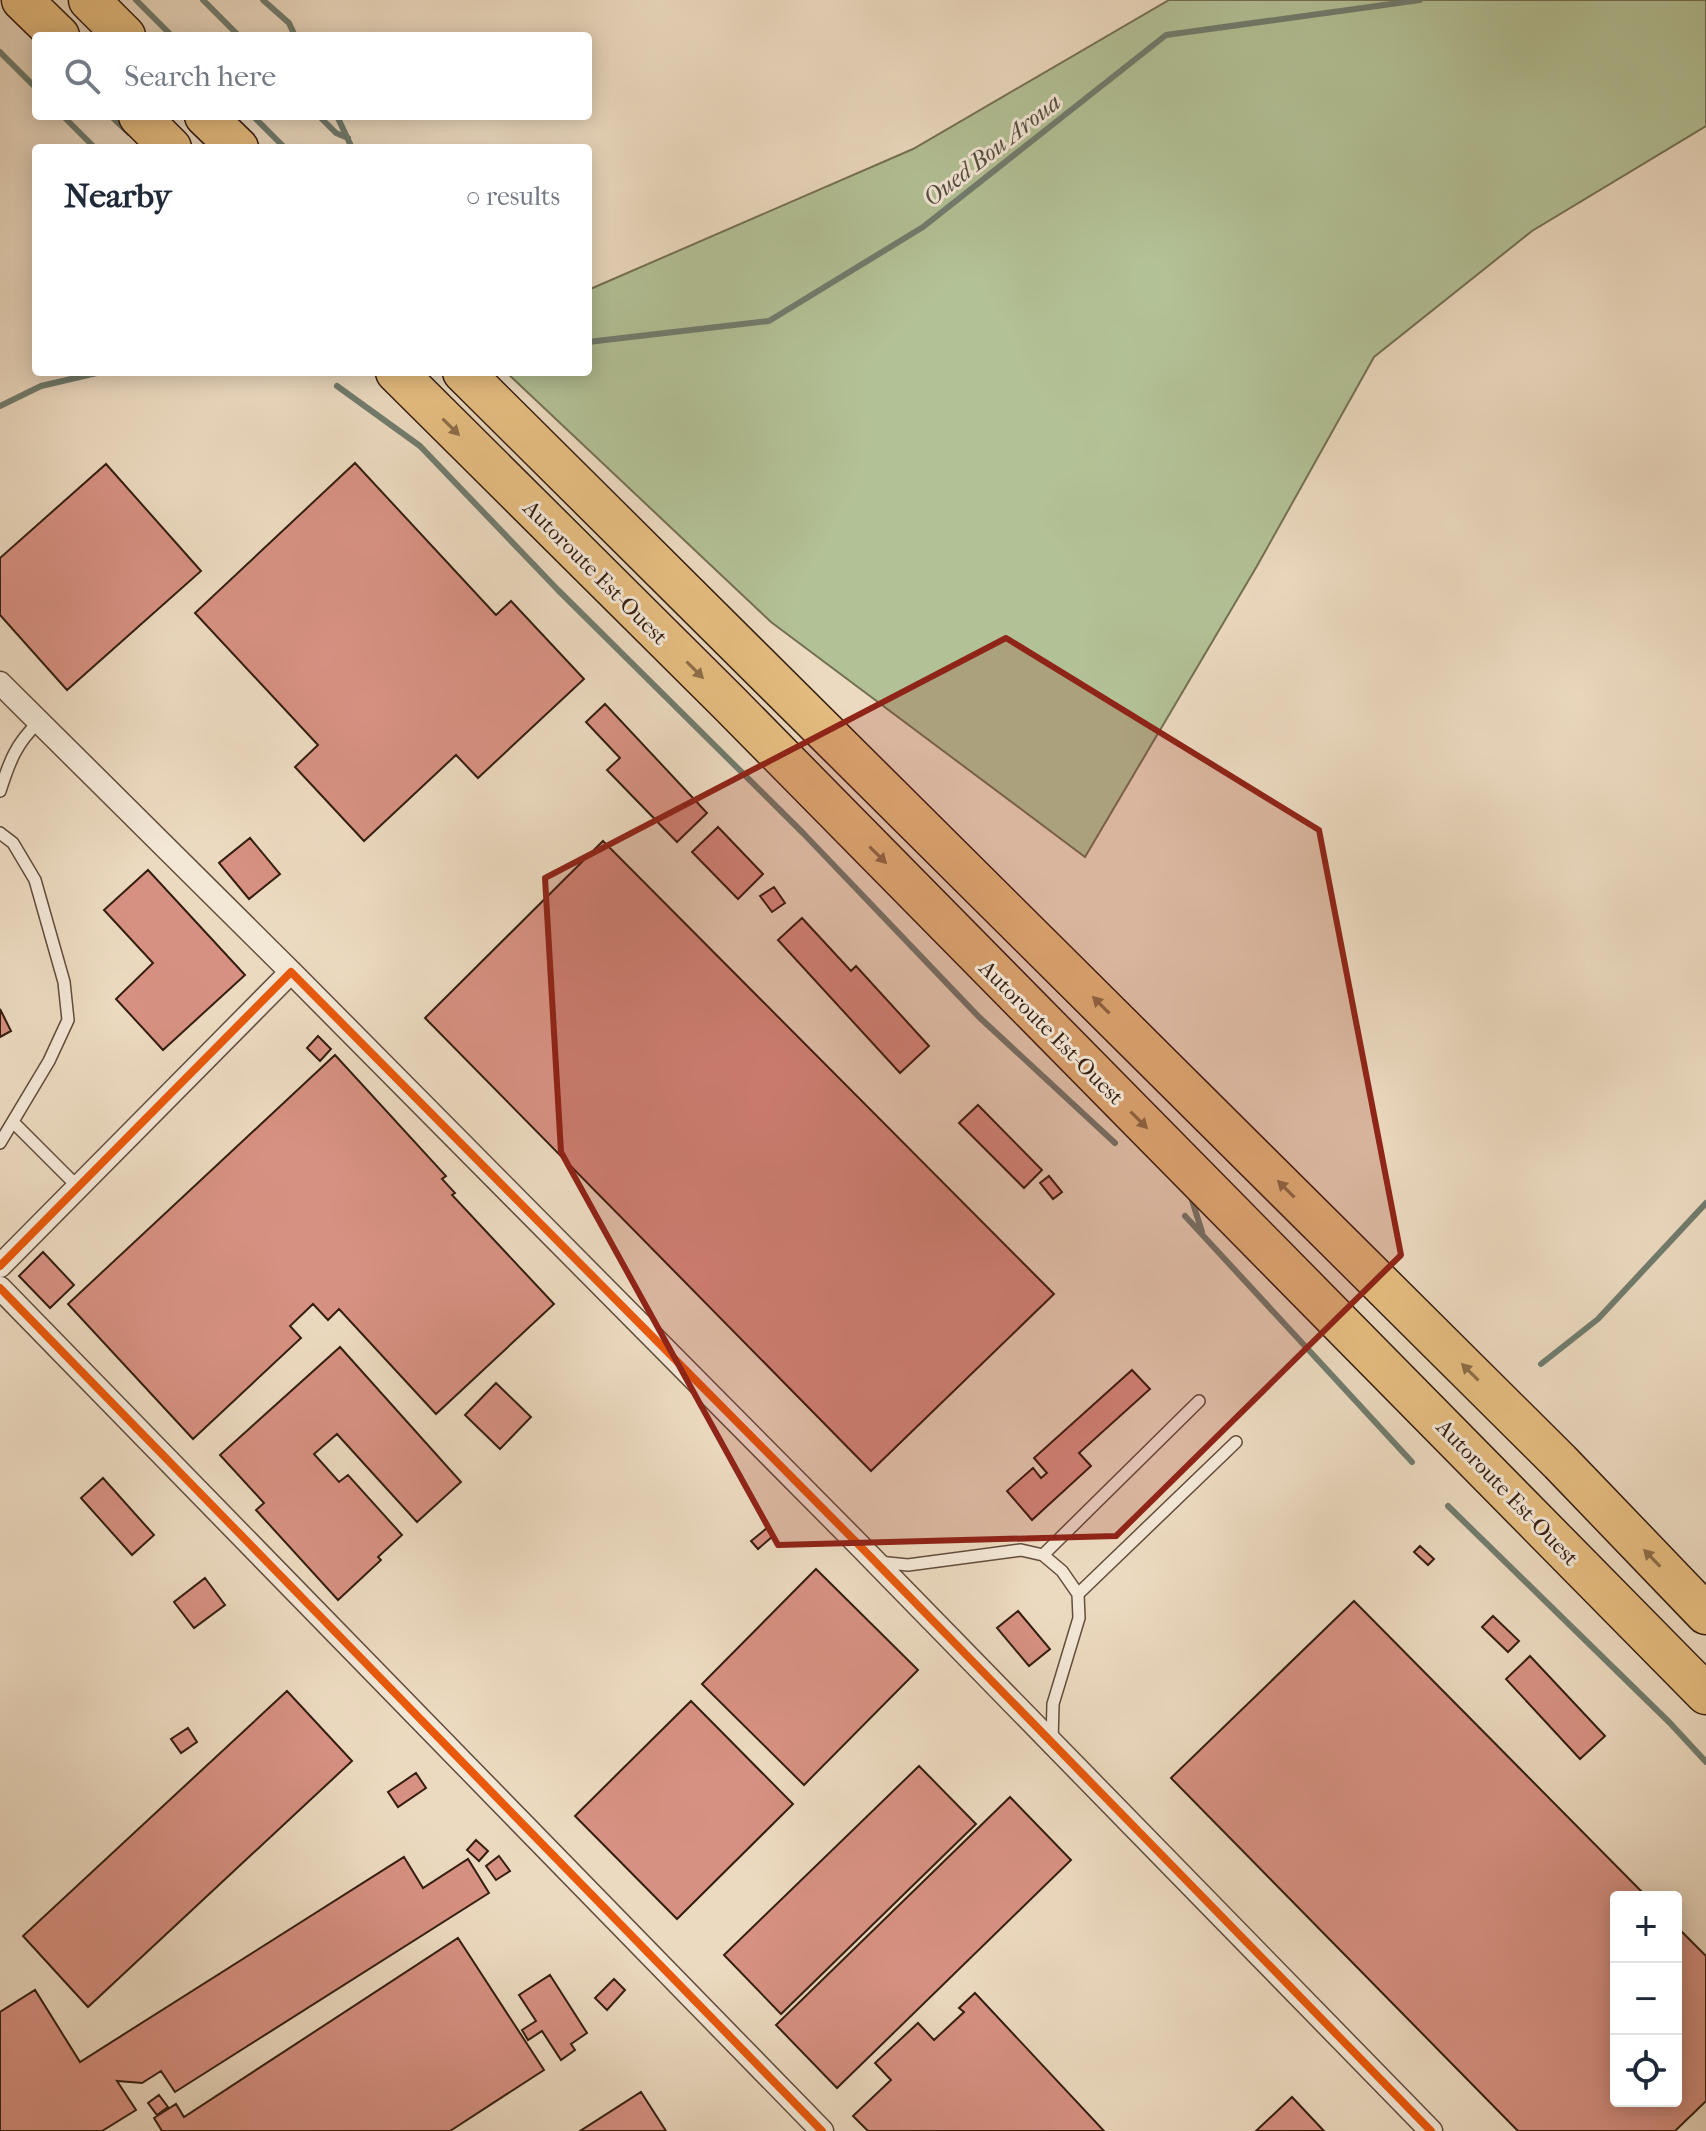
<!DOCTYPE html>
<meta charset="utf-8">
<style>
body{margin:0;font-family:"IM FELL French Canon",serif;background:#f6f6f7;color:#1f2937}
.controls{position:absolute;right:24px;bottom:24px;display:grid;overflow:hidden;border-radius:8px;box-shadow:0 4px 20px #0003}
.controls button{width:72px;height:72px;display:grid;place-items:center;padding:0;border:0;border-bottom:2px solid #e0e1e3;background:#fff;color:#1f2937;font:40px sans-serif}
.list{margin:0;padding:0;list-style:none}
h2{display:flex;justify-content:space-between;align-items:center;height:104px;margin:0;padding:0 32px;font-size:34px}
h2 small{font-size:26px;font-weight:400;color:#747a83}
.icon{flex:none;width:44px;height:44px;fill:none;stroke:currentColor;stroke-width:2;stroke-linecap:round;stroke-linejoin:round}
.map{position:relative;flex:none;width:1706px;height:2131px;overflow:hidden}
.search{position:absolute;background:#fff;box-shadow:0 4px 20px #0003;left:32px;top:32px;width:560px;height:88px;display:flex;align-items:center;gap:20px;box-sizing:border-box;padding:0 28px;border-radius:8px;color:#747a83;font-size:30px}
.panel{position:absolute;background:#fff;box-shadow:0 4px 20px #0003;left:32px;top:144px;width:560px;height:232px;border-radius:8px}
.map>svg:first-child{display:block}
.green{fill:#b3c196;stroke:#747053;stroke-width:2}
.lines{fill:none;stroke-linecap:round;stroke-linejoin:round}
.stream{stroke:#717c6e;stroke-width:6}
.building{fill:#d79182;stroke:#351e10;stroke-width:2}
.lane-casing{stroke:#634d3c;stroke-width:14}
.street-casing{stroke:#634d3c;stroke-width:25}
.highway-casing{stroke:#351e10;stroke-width:43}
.lane{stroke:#f3e7d6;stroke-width:11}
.street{stroke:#f3e7d6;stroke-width:22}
.highway{stroke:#e6bd80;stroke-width:40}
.cycleway-casing{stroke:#f3e7d6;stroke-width:13}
.cycleway{stroke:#e8590c;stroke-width:8}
.oneway{fill:#8e6e48}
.marked{fill:#8f2418;fill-opacity:0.2;stroke:#8f2418;stroke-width:6;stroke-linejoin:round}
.labels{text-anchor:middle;stroke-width:6;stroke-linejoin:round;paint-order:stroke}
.street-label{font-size:22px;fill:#351e10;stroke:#f3e7d6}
.water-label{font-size:24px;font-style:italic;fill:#534d3f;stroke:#f3e7d6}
</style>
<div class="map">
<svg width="1706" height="2131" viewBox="0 0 1706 2131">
<rect width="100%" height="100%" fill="#ecdac0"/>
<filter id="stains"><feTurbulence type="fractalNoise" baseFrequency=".0025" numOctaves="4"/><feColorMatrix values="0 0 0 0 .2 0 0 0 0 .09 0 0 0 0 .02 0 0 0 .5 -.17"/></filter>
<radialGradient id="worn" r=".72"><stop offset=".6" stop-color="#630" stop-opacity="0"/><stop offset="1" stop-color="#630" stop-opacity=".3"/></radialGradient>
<path class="green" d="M1169,0H1706V126L1532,231L1374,357L1257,566L1085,857L771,622L506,372H588V290L913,149Z"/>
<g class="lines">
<path class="stream" d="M136,0L172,36
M203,0L239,36
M263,0L289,23L295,36
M0,52L36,88
M63,116L95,148
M111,116L129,133
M253,116L285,148
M319,116L336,133L348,138
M337,116L352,148
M588,342L769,321L923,227L1166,35L1420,0
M337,386L420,446L558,590L803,833L979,1017L1115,1143
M0,406L41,386L101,372
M1191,1197L1202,1232
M1185,1216L1412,1462
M1541,1364L1598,1319L1706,1203
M1448,1506L1670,1723L1706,1762"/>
</g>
<path class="building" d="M355,463L496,615L511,601L584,679L478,778L456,755L364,841L295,767L318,745L195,613Z
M106,464L201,571L67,690L0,615V558Z
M605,704L707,813L677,842L607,770L620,758L586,722Z
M718,827L763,874L738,899L692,852Z
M250,838L280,874L249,899L219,863Z
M603,841L1054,1294L871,1471L425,1018Z
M148,870L245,975L163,1050L116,999L153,963L104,910Z
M774,887L785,903L772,912L760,896Z
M802,918L851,971L856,966L929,1046L900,1073L778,940Z
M0,1009L11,1031L0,1037Z
M318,1036L331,1049L320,1061L307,1048Z
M335,1055L446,1176L442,1179L455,1193L452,1195L554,1304L436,1414L339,1309L328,1320L313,1304L290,1326L301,1338L193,1439L68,1304Z
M978,1105L1042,1170L1024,1188L959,1123Z
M1049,1176L1062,1192L1053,1199L1040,1183Z
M43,1252L74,1285L50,1308L19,1276Z
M340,1347L461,1482L417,1522L337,1434L314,1454L339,1482L348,1475L402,1535L378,1557L381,1560L338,1600L256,1510L264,1503L220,1455Z
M1132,1370L1150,1389L1079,1453L1091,1466L1032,1520L1007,1491L1033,1468L1041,1478L1047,1473L1034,1458Z
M496,1383L531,1417L500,1449L465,1415Z
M103,1478L154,1535L132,1555L81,1498Z
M767,1528L773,1536L758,1549L751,1541Z
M1420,1546L1434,1559L1428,1565L1414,1552Z
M816,1569L918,1670L804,1785L702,1684Z
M205,1578L225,1605L194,1628L174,1602Z
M1354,1601L1647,1897H1616V2101H1676V1926L1706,1956V2101L1675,2131H1518L1171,1778Z
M1018,1611L1050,1649L1029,1666L997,1628Z
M1493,1616L1519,1641L1508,1652L1482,1627Z
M1530,1656L1605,1736L1580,1759L1506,1679Z
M287,1691L352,1761L88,2007L23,1936Z
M691,1701L793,1804L677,1919L575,1816Z
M188,1728L197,1742L181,1753L171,1739Z
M919,1766L976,1824L781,2014L724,1955Z
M416,1773L426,1788L398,1807L388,1792Z
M1010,1797L1071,1860L837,2088L776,2025Z
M476,1840L488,1851L479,1861L467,1850Z
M499,1856L510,1871L496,1880L486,1866Z
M404,1857L423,1888L468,1859L489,1893L175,2092L161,2071L142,2083L117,2081L136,2110L102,2131H0V2012L35,1990L80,2062Z
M458,1938L544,2070L450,2131H162L154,2118L176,2104L184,2117Z
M550,1975L587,2033L571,2044L575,2050L561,2060L542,2031L528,2040L522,2030L536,2021L519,1995Z
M614,1979L625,1990L607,2010L595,1998Z
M975,1993L1104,2131H868L853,2116L891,2080L875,2063L918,2023L934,2040L964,2012L959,2008Z
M641,2092L666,2131H580Z
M159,2095L168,2107L157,2115L148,2103Z
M1292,2097L1324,2131H1256Z"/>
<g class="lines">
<defs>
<path id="lane" d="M0,791C9,763 16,743 38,723
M0,833L13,843L35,880L64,982L68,1020L49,1061L0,1143
M14,1123L78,1187
M1043,1555L1199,1401
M878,1562L908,1565L1021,1550L1043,1555L1062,1571L1078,1594L1079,1618L1053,1704L1052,1742
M1078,1594L1236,1442"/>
<path id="street" d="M0,683L291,972
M0,1266L291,972L859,1545L1431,2131
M0,1288L822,2131"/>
<path id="highway" d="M22,0L59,36
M89,0L125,36
M139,116L171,148
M205,116L238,148
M396,372L728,702L1706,1694
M463,372L1560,1462L1706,1614"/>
</defs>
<use href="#lane" class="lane-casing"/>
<use href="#street" class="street-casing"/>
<use href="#highway" class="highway-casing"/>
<use href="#lane" class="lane"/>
<use href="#street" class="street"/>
<use href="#highway" class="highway"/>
<defs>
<path id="cycleway" d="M0,1266L291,972L859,1545L1431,2131
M0,1288L822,2131"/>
</defs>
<use href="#cycleway" class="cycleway-casing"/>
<use href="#cycleway" class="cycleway"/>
</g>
<defs><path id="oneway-solid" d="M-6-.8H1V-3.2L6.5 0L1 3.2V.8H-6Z" transform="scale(2)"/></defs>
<g class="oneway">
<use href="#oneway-solid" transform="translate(451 427) rotate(45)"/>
<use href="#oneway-solid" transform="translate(695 670) rotate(45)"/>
<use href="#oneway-solid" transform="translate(878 855) rotate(45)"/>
<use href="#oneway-solid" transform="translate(1101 1005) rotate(-135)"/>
<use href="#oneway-solid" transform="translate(1139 1120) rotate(45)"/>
<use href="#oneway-solid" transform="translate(1286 1189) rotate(-135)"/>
<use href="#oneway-solid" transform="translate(1470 1372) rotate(-135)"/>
<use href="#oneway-solid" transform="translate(1652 1558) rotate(-134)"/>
</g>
<path class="marked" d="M1006,638L1319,830L1401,1255L1116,1536L778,1545L561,1152L545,878Z"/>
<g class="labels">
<g class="street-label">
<text transform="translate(596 572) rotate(45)" y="8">Autoroute Est-Ouest</text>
<text transform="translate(1052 1032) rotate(45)" y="8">Autoroute Est-Ouest</text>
<text transform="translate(1508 1492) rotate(46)" y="8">Autoroute Est-Ouest</text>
</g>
<g class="water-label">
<text transform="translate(992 150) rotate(-38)" y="8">Oued Bou Aroua</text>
</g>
</g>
<rect width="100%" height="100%" filter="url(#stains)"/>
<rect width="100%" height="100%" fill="url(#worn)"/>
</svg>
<div class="controls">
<button>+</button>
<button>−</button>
<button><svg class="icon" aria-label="locate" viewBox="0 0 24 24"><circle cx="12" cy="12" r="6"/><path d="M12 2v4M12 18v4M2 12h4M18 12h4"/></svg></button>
</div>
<div class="search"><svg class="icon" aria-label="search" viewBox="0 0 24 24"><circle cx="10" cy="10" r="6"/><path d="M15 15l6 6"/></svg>Search here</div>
<section class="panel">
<h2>Nearby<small>0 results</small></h2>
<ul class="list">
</ul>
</section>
</div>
